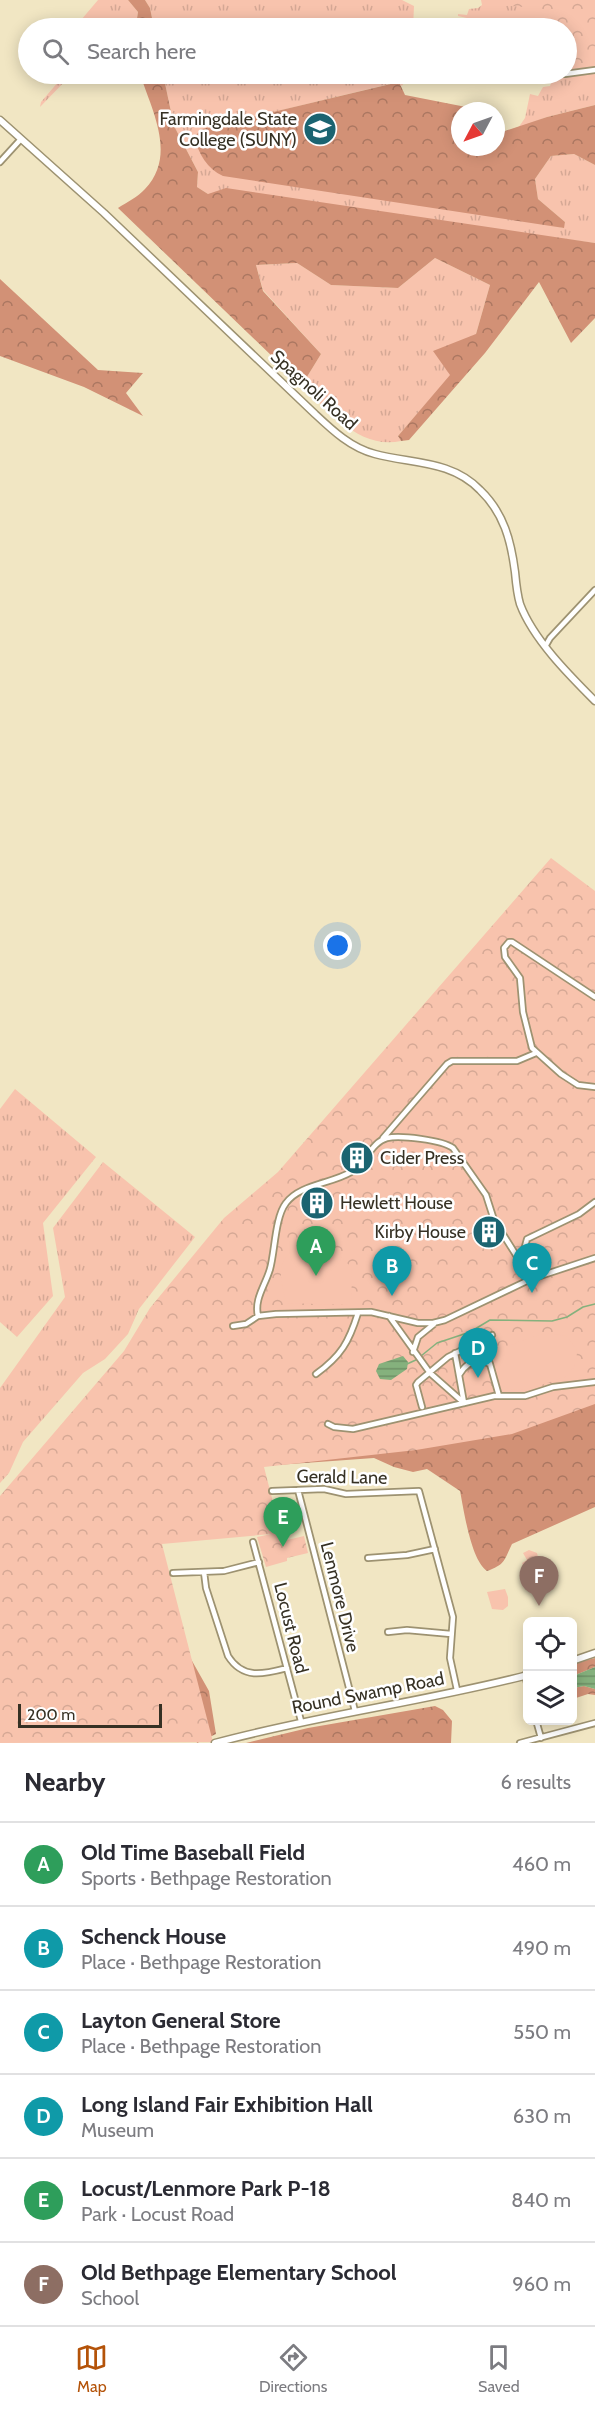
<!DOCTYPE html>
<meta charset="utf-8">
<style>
body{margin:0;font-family:Cabin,sans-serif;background:#f2f2f3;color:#2b2b33}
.controls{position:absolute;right:18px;bottom:18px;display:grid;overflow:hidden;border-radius:9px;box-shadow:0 3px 15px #0003}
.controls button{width:54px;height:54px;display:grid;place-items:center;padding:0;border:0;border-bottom:2px solid #e1e1e2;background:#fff;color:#2b2b33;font:30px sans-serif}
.compass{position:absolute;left:451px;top:102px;width:54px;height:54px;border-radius:50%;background:#fff;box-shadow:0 3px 15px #0003;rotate:229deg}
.scale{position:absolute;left:18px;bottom:15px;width:144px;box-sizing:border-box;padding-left:6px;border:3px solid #363124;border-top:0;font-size:16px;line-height:21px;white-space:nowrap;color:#363124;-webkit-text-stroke:4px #fff;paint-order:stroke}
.you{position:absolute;left:338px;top:946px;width:21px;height:21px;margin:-15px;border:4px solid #fff;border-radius:50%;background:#1a73e8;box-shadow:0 0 0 9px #1a73e833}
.badge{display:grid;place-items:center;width:39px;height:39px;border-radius:50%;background:#b45309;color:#fff;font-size:20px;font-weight:700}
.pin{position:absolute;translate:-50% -50px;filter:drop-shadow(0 2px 3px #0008)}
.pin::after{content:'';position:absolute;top:32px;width:21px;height:18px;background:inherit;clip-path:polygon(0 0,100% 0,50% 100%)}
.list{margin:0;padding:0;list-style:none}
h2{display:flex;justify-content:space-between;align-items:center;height:78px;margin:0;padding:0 24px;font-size:26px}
h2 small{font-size:20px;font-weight:400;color:#7c7c81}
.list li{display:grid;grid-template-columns:39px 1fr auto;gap:18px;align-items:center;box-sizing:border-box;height:84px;padding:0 24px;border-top:2px solid #e1e1e2}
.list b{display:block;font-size:22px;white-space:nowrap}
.list p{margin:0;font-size:20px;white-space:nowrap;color:#7c7c81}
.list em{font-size:20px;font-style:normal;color:#7c7c81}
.icon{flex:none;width:33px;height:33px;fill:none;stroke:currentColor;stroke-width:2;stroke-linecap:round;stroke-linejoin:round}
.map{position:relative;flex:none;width:595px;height:1743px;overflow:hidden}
.search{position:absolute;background:#fff;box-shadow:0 3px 15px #0003;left:18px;right:18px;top:18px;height:66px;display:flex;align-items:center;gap:15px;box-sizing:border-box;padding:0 21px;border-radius:33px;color:#7c7c81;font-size:22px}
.sheet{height:582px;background:#fff}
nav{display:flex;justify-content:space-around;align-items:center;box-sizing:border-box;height:84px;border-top:2px solid #e1e1e2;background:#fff;font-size:16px;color:#7c7c81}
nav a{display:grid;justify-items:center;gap:3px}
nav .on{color:#b45309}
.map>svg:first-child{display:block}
.grass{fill:url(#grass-tufts)}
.forest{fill:url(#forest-crowns)}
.park{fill:url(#park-crowns)}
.garden{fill:#f8c3ad}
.water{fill:url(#water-rules)}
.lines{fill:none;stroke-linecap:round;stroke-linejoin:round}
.stream{stroke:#85b17d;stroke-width:1.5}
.minor-casing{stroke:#9d9271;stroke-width:8}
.secondary-casing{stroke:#9d9271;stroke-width:9}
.minor{stroke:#fff;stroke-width:4.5}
.secondary{stroke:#fff;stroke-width:6}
.labels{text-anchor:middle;stroke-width:5;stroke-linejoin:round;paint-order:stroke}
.poi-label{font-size:18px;fill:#363124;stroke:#fff;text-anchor:end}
.street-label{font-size:18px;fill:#363124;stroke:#fff}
</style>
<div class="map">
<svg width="595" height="1743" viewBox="0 0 595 1743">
<defs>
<pattern id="grass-tufts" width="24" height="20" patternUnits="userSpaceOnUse" patternTransform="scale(1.5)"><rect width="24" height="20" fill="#f8c3ad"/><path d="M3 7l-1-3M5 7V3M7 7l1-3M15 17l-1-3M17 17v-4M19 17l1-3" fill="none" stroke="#d5a895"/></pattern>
<pattern id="forest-crowns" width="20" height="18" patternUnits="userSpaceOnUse" patternTransform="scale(1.5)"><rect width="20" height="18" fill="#d29176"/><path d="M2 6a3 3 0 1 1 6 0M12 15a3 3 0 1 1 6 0" fill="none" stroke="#ab7761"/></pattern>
<pattern id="park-crowns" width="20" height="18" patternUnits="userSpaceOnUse" patternTransform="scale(1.5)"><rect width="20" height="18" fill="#f8c3ad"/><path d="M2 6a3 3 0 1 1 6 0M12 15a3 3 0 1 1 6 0" fill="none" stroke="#d5a895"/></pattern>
<pattern id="water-rules" width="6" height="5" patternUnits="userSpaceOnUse" patternTransform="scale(1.5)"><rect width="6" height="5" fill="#85b17d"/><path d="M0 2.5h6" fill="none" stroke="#6e9166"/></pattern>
</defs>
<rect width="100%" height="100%" fill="#f1e6c3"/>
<path class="grass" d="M98,0H128L138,12L136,25L127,28H85L80,23L81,20Z
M145,0H402L414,6L413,28H154L150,8Z
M481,0H595V68L567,72L566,28L454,27L457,18L471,19L458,16V14L467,15L469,9L478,8L482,5Z
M595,72V105L547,117L518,128L525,118L530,94L538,96L543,87L550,86L552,80L537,76L552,77Z
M65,74H72L40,107L41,102Z
M163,74H408L402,86L398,82L203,129L563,228L565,222L538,199L535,179L551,156L574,154L595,165V243L208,194L197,187L198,172L174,126Z
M435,258L490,285L476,334L451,375L398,436L401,441C360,450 328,411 302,385L321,354L263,290L256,265L297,263L331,285L398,288Z
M15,1089L96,1157L43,1223L53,1296L17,1337L0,1322V1109Z
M103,1162L195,1237L139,1309L128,1334L105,1359L83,1373L23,1442L9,1473L0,1483V1388L65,1297L53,1228Z"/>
<path class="forest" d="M128,0H145L150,8L154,28H127L136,25L138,12Z
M140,74H163L174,126L198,172L197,187L208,194L226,188L595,243V318L571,343L539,282L485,353L409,440L401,441L398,436L450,375L433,351L476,334L490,285L435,258L398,288L331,285L297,263L256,265L263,291L321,354L302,385L118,208C127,202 138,197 145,189C177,155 152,111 140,74Z
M399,82L405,95L466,107L470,111H460V147H496V134L547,117L595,105V165L574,154L551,156L535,179L538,199L565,222L564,228L223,176C207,169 199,154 194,137L202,129Z
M0,279L98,370L143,373L126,393L143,416L84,387L0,356Z
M595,1392V1507L512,1544C504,1560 506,1564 487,1571C471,1560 464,1511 460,1491L427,1469L413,1472L394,1467L374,1458L263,1466L161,1543L187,1652L209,1691L216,1734L197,1743L136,1488Z
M595,1658V1667L573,1676L572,1664Z
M584,1686L595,1689V1695L588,1694L573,1699V1688Z
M435,1706L443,1710L452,1721L451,1743H246L308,1728Z"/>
<path class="park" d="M500,0H595V67L567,70L566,28L535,26V8L500,5Z
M551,858L595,891V1404L512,1434L416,1450L264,1467L283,1541L304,1536L308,1553L287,1558V1561L266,1567L257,1537L271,1534L162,1544L213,1742L0,1743V1496L124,1351L150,1308L224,1218L278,1172Z
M529,1550L537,1553L538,1557L534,1563L524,1567L522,1563L527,1560L523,1553Z
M547,1572L555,1586L554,1589L545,1591L544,1589L535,1590L531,1576Z"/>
<path class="garden" d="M330,1247L351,1267L352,1301L348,1305L287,1303C282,1287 273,1259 295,1251C305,1247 319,1248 330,1247Z
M548,1333L566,1336L577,1349C577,1362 575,1369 565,1377C552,1381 527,1391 515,1390C507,1389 500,1385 496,1378C482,1346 529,1339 548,1333Z
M505,1589L508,1597V1606L503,1610L492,1609L487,1592Z"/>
<path class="water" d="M403,1356L408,1362L407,1369L391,1380L380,1379L376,1371L379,1364Z
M595,1667V1689L584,1686L573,1688V1676Z"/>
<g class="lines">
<path class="stream" d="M421,1356L437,1343L470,1332L490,1320L552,1321L567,1317L583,1307L595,1304
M407,1364L418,1359"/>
<defs>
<path id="minor" d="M534,74H565L595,70
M0,162L21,139
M546,645L550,638L595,590
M595,997L512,942H509L504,948L505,957L520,978L523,1012L532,1048L561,1074L578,1085L595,1087
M383,1138L447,1064L452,1061H517L536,1053
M530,1273L524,1250L527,1239L579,1214L595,1202
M258,1316C254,1299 265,1286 270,1269C275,1251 275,1217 286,1203C300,1184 331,1184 351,1172C365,1165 371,1142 387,1138C400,1135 442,1140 453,1148L486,1195L494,1220L531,1279
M389,1316L430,1373L464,1403
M233,1326L246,1324L258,1316L276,1314L371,1312L418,1323H433L445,1320L531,1279L595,1258
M481,1341L490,1364
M413,1352L418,1337L434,1324
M455,1353L464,1403
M316,1374C341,1356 349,1342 358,1313
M459,1375C466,1363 476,1357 490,1364L499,1396
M422,1407L416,1385L418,1382L448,1357L492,1335
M328,1424L334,1427L353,1429L494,1396H525L553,1387L595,1382
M298,1490L355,1711
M272,1491L324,1489L346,1494L419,1491L453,1617L450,1658L457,1690
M253,1542L301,1721
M368,1558L407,1555L435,1549
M204,1572L206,1588L228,1656C243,1680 264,1674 287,1668
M173,1573L224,1571L259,1562
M388,1632L407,1630L451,1634
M525,1675L528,1687
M536,1720L541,1738
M520,1743L595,1723"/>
<path id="secondary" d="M0,120L104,213L315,414C332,430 351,448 375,454C412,464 451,460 480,490C504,513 511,541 515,572C516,583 517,594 520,604C533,639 569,675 595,701
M572,1661L595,1653
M215,1743C318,1715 424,1702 528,1675"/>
</defs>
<use href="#minor" class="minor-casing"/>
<use href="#secondary" class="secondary-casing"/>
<use href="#minor" class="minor"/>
<use href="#secondary" class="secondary"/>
</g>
<defs>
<symbol id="university-disc" viewBox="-11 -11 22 22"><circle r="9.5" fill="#1b6471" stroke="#fff"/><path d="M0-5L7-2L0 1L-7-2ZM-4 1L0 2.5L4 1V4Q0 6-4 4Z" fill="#fff"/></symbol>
<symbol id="building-disc" viewBox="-11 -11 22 22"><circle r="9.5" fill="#1b6471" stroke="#fff"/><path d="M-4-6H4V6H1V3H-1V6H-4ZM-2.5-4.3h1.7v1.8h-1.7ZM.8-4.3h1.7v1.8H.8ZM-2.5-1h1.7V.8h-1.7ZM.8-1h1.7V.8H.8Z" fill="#fff"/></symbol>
</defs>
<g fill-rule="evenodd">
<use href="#university-disc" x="301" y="110" width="38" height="38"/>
<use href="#building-disc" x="338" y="1139" width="38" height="38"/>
<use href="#building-disc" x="298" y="1184" width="38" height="38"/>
<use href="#building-disc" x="470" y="1213" width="38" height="38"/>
</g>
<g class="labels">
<g class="poi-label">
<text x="297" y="125">Farmingdale State<tspan x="297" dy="21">College (SUNY)</tspan></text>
<text x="380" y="1164" text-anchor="start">Cider Press</text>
<text x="340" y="1209" text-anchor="start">Hewlett House</text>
<text x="466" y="1238">Kirby House</text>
</g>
<g class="street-label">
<text transform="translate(314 390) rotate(42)" y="6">Spagnoli Road</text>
<text transform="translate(342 1477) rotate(1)" y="6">Gerald Lane</text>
<text transform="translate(340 1597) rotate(76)" y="6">Lenmore Drive</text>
<text transform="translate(291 1628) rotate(76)" y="6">Locust Road</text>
<text transform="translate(368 1693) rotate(-11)" y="6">Round Swamp Road</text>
</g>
</g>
</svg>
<div class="controls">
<button><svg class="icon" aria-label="locate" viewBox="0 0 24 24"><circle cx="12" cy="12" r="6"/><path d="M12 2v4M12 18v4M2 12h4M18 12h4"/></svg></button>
<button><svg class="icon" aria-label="layers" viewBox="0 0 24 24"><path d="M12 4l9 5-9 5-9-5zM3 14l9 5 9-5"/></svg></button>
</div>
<svg class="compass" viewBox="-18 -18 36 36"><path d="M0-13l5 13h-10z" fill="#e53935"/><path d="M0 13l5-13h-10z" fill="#7c7c81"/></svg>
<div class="scale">200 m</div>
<div class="you"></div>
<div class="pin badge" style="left:316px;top:1276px;background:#2e9e5b">A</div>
<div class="pin badge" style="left:392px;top:1296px;background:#0f9aa8">B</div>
<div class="pin badge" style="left:532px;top:1293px;background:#0f9aa8">C</div>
<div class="pin badge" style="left:478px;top:1378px;background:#0f9aa8">D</div>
<div class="pin badge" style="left:283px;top:1547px;background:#2e9e5b">E</div>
<div class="pin badge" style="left:539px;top:1606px;background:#8d6e63">F</div>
<div class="search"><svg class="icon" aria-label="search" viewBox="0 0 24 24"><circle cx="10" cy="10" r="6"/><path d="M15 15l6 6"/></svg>Search here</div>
</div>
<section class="sheet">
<h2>Nearby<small>6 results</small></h2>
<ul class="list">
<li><span class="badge" style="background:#2e9e5b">A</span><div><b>Old Time Baseball Field</b><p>Sports · Bethpage Restoration</p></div><em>460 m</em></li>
<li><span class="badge" style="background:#0f9aa8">B</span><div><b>Schenck House</b><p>Place · Bethpage Restoration</p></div><em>490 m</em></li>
<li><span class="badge" style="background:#0f9aa8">C</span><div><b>Layton General Store</b><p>Place · Bethpage Restoration</p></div><em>550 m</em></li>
<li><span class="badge" style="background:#0f9aa8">D</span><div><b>Long Island Fair Exhibition Hall</b><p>Museum</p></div><em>630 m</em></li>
<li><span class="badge" style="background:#2e9e5b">E</span><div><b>Locust/Lenmore Park P-18</b><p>Park · Locust Road</p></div><em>840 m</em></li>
<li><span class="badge" style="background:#8d6e63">F</span><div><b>Old Bethpage Elementary School</b><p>School</p></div><em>960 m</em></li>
</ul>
</section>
<nav>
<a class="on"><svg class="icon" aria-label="map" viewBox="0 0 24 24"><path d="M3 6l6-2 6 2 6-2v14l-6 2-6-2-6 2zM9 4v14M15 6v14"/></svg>Map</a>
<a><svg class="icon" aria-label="directions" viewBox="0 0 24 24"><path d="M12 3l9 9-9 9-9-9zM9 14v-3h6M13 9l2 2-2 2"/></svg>Directions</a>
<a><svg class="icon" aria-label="saved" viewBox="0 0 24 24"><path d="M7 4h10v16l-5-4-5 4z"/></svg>Saved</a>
</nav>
